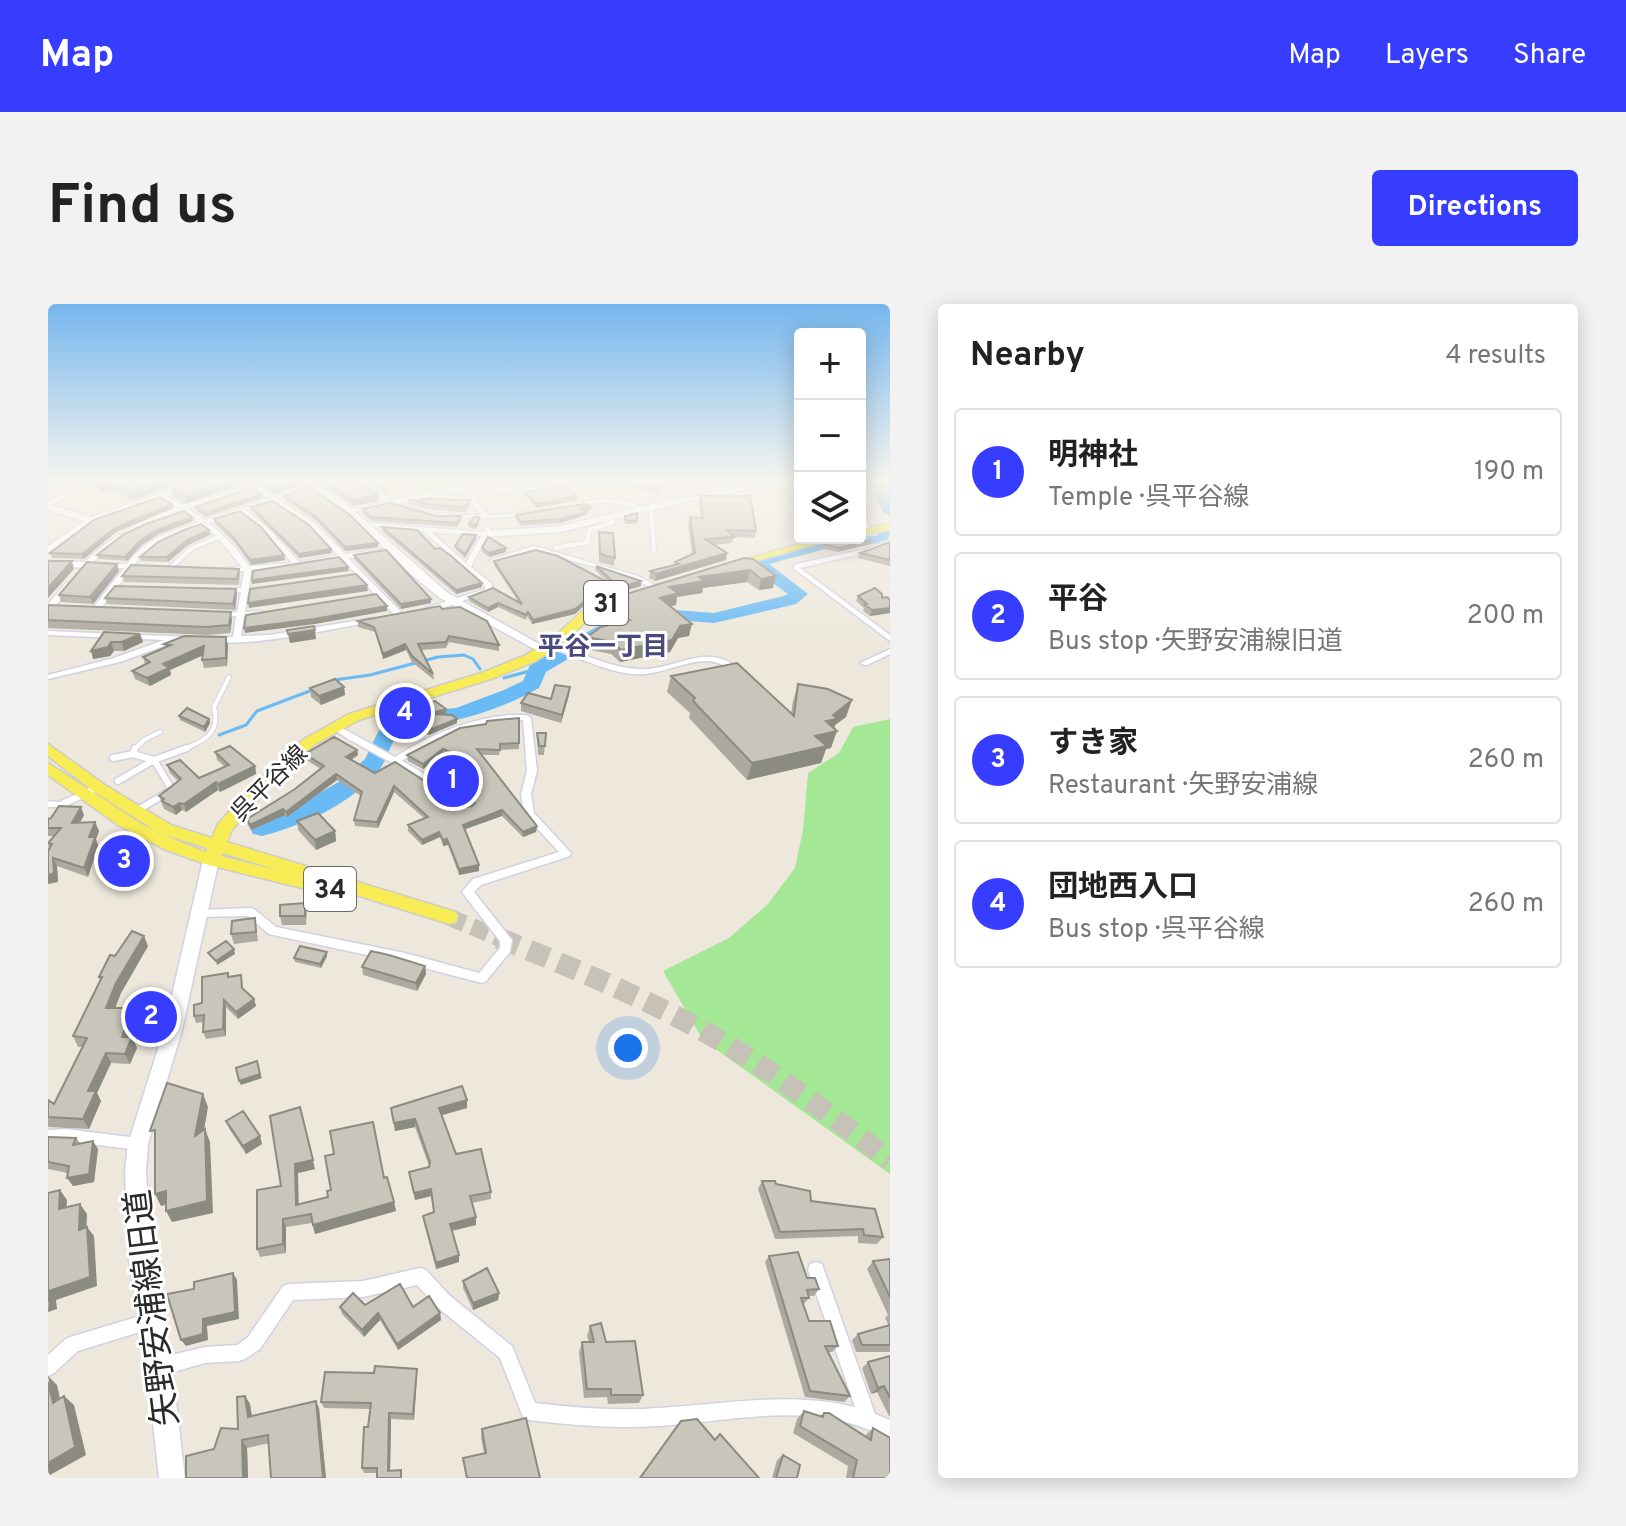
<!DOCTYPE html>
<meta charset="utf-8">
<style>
body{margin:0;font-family:Overpass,"Noto Sans JP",sans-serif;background:#f2f2f2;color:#222}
.controls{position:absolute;right:24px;top:24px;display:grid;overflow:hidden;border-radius:8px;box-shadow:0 4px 20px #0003}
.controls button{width:72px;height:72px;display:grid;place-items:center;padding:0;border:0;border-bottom:2px solid #e0e0e0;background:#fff;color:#222;font:40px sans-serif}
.you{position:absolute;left:580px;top:744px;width:28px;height:28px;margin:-20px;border:6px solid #fff;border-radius:50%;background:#1a73e8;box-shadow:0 0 0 12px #1a73e833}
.badge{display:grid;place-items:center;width:52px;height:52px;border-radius:50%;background:#373dff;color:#fff;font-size:26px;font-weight:700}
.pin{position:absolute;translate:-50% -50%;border:4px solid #fff;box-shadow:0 2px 8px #0006}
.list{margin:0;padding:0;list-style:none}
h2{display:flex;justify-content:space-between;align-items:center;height:104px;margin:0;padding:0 32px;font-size:34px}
h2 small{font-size:26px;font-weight:400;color:#767676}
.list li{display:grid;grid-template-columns:52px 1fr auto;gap:24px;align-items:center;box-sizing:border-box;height:128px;margin:0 16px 16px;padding:0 16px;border:2px solid #e0e0e0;border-radius:8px}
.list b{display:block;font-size:30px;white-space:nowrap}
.list p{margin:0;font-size:26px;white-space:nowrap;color:#767676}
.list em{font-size:26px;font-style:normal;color:#767676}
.icon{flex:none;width:44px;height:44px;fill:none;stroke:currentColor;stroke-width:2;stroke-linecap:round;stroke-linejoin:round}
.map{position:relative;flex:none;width:842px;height:1174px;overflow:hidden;border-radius:8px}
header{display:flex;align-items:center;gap:48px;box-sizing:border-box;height:112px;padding:0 40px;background:#373dff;color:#fff}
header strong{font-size:38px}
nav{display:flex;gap:44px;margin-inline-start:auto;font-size:28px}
.intro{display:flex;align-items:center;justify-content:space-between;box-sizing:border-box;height:192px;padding:0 48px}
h1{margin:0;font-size:56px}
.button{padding:20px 36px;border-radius:8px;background:#373dff;color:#fff;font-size:28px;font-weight:700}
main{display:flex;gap:48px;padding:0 48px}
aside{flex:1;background:#fff;border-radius:8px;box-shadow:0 4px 20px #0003}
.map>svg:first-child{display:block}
.green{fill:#a4e795}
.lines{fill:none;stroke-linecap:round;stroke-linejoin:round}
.stream{stroke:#69baf5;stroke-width:3}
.river{fill:#69baf5;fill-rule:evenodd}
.primary-tunnel-far1{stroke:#c6c2b8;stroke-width:17;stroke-dasharray:17 8;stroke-linecap:butt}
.primary-tunnel{stroke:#c6c2b8;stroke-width:21;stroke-dasharray:21 11;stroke-linecap:butt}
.lane-far1-casing{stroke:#d1d1e4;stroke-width:6}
.lane-casing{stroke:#d1d1e4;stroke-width:9}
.street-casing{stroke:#d1d1e4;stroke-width:3}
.secondary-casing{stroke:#d1d1e4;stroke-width:3}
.primary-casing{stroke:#ccc;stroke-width:3}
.lane-far1{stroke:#fff;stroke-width:4}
.lane{stroke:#fff;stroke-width:6}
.street{fill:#fff;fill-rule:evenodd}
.secondary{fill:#fff;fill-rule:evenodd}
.primary{fill:#f8ec55;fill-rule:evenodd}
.wall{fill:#acaaa0}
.shaded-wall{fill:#8c8b82}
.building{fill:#c8c6ba;stroke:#8c8b82;stroke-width:2}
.labels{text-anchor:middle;stroke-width:6;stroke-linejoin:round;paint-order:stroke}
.far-street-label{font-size:24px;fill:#2a2a2a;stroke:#fff}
.shield{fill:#fff;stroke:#6a6a6a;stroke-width:2}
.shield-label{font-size:26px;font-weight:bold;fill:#2a2a2a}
.far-neighbourhood-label{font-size:26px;font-weight:bold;fill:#48497e;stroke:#fff}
.near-street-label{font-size:34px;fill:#2a2a2a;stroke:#fff}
</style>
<header>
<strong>Map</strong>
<nav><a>Map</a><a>Layers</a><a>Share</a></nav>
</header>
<div class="intro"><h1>Find us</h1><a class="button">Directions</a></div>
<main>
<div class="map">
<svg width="842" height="1174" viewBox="0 0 842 1174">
<rect width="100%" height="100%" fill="#ede8db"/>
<path class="green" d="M358,176H507L484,182L422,180L376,188Z
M842,415V870L655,736L615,667L681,634L720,600L747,564L755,526L760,469L791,449L805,423Z"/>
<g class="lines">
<path class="stream" d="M456,374L489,365
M286,376L322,371L390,353L416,351L425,355L432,365
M171,431L198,421L209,407L267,385"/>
<path class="river" d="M842,177V212L835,208L826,189Z
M837,225L842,227L839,239L788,242L721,260L760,290L748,300L666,319L627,316L562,330L498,368L491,384C462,400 431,412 398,418C385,421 368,417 356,424C343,433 341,454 331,466C303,500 256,521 214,532L205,530L202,524L205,518L251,501L294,476L317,455L330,428L343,415L362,409L408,404L456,386L475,377L482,361L550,322L627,306L666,309L736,292L740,290L711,269L704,258L706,255L780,234L828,232Z"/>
<path class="primary-tunnel-far1" d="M401,613L456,636"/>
<path class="primary-tunnel" d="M451,634C530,666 610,699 683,743C739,777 790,817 842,856"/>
<defs>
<path id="lane-far1" d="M16,176L29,183
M125,176L139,183
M0,200L23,189L33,176
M603,204L606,246
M507,244L540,238L541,226L565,218L563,213
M86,446L96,436L112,428
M133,446C155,438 173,430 166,403L181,373"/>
<path id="lane" d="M87,444L85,450L106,456L124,486L88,507
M65,454L85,450
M70,477L106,456L139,444
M62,555L52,566L64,573L101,556"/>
<path id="street" d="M199,176L226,193L268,180V182L230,195L266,219L297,250L345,244L346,245L343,247L300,254L354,309V313H348L294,255L236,264L203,266L201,284L216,283L220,285L216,287L200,288L197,308L213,307L217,309L213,311L196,312L193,332L222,331L324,314L328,316L324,318C271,327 213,342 160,338V334H163L185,333L188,312L170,313L166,311L170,309L189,308L193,288L173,289L169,287L173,285L193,284L196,267H175L174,266L177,264L194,263L171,235L146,245L124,265H120V263L142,243L168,232L155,221C127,231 105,236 86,261L98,262V264L83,265L51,307L44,305L76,264H37L0,261V257L37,258C63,232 94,216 129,203L110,192V190H114L135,201L199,181L196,178ZM203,183L221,195L157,216L139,204ZM225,197L262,221L290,251L251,258L220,224L198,206ZM134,206L151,218C119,229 101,232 79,260L44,259C69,233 100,218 134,206ZM193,208L216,226L244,259L201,262L185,241L161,219Z
M305,176H313L344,196L373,190L351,176H358L379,189L412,182L476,185L513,176H524L476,189L412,186L349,199C375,210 405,212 433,211L423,197L390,194L389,193L392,191L427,194L439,211C458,210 477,209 495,206C530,200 566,185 598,206L595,208L581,202L559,198L535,201L482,211L446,214L389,213L354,205L343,200L303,209L300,207L301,206L338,198Z
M657,176H665L632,194L627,193Z
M752,178V182L701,185L630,199L627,197L701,181Z
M320,219L435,228L438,223H442L443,224L423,263L444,280V286L384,308H378V304L437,285V282L375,227L318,222L317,221ZM383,228L433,232L418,259Z
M842,236V240L822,248L752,264L842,331V337L745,264L748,260L818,245Z
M486,242L590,272L611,283L604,285L586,274L486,246L445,258L442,256Z
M18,279L25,281L3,307H0V300Z
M0,327L142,333L146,335L142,337H125L124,339L72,358L0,375V371L66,354L116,336L0,331Z
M500,339H506C532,349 561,363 589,365C628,368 659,334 695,368L694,370C682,369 677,358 659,357C638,357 618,368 597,370C568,373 528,352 500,343Z
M842,345V350L819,361H816L812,359Z
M462,411H479L483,414L489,467L483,490L486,509L523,549L522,552L433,581L426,588L464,636L462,648L438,677L434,679L357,659L225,631L221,630L200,612L147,613L145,610L151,606L202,604L206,605L228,623L357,649L431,669L452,644V637L416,591L414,588L425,575L511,548L476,510L473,490L479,467L475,416C431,414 390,433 354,457L391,478L423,501L424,503L423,505L419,506L368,472L300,435L282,423L286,420L289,421L347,453C383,430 420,415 462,411Z
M44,483L49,486L47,488L16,503H0V497L11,498Z
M18,825L90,834L95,835L97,840L95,845L90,846L18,837L0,838V826Z
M768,958L774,960L776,966L827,1110L842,1116V1134C825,1127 808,1120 789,1116C731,1104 669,1118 611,1122C567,1125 524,1121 481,1116L475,1113L452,1054L389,1003L369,981L315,993L245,996L212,1045L197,1055L191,1057L157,1059L111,1072L105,1069L102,1063L105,1057L111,1054L157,1043L189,1041L200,1033L235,982L241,980L315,977L372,964L378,966L401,991L464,1042L487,1099C528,1104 569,1107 610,1104C676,1100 741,1087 807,1103L760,966L762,960Z
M102,1009L108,1011L110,1017L108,1023L30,1047L6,1069L0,1072V1051L19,1034Z"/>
<path id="secondary" d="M151,176H163L46,218L0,249V242L36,217L0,206V200L43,213Z
M251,176H262L294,196L400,289L502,346L492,348L392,294L364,271L304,213Z
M630,194L634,197L633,199L512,228L437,233L432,230L437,227L512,222Z
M812,199L816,202L822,227L817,230L812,225Z
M163,551L171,556L134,726L100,840L98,868L103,950L125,1073L137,1174H111L100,1073L80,950L77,868L80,840L116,726L155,556Z"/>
<path id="primary" d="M842,220V226L812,231V225Z
M772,234H789L680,265L674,262Z
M575,290L581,294L579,297L550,306L519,336L488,357L446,374L311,416L266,441L219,485L184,526L179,538L408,608L410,613L408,618L401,620L270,579L268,584L262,586L157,560L116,545L70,521L0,471V459L95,521C116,531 136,540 158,548L159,544L111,529L45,487L0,452V440L57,481L123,521L164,534L170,520L207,479L256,435L301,410L436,368L478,351L509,330L542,300ZM175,549L232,567L173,552Z"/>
</defs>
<use href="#lane-far1" class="lane-far1-casing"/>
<use href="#lane" class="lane-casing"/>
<use href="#street" class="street-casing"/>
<use href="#secondary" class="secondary-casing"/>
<use href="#primary" class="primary-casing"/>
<use href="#lane-far1" class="lane-far1"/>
<use href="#lane" class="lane"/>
<use href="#street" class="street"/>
<use href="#secondary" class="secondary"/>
<use href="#primary" class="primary"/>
</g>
<path class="wall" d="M42,176L125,182L84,196L64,187L51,188L50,183L44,184Z
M202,176H253V181L226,190Z
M267,176H308L330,190V197L305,202Z
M319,176H330L340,184V190Z
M560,176H609L604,178L613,188L612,191Z
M194,180L138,200L125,193L124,186Z
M842,180V192L826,189L828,182Z
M748,181H752V225L749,224L750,219H747L745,190Z
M477,188L529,192V196L488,204L477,192Z
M214,190V194L157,213L149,207L148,203Z
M236,192L330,243L297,247L268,217L237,196Z
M652,192L708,227L707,234L686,233L684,239L666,241L679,249L678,256L607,277L601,274L602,267L626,261L627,258L644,250L640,220L642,213L653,214L651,198Z
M360,195L372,197L422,201L418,208H412L380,205L360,200Z
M124,200L125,204L68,228L36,255L4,254L2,249Z
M203,203L283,245L284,249L251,254L204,207Z
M314,205L388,212H413V216L409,223L323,217L314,210Z
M543,206L537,207L539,208L538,211L512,219L472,222L468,215V211Z
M577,212L589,217V220H577Z
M144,213L145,217L111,230L94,241L79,257L51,255L49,251Z
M431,213L429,225L421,224V220Z
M166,215L236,251L237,256L203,261L187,239L167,220Z
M334,223L387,245L434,279V283L408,290L334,227Z
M551,228L567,254L566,262L551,258Z
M162,231L140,241L120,258L93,257L92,253Z
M428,231V235L417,254L408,246L407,242Z
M842,238V262L810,254L812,249Z
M775,240H823L789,248L773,244Z
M434,244H458V248L441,253L434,248Z
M306,251L383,299L353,305L306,255Z
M696,254L725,284L711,286L699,278L655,284L654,289L629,293L628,301L623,302L641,332L630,334L622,348L572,358L563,350L538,345L539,333L567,320L551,309L552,298Z
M446,257L561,279L547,266L548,262L593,282L541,297L527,310L484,320L479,312L478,316L450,303L440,308L421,297V293L470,297L446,261Z
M69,260L71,267L45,300L13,298L11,291Z
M191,265L192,271L191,281L76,278L74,272Z
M188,285L189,291L187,306L59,300L57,294Z
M810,292L842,296V309L822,312L815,307L816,304L808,297Z
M0,301L184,316L182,329L159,331L0,324Z
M394,305L451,341V347L401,338L398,344L373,346L385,370L386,376L364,358L358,346L335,355L327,328L310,323V317Z
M56,328L92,330L95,338L76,347H66L62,352L45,355Z
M116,340L180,341L179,362L156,364L154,356L155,351L122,366L123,371L102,382L87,375L84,367L97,360L95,353L117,343Z
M623,372L743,410L745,397L750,380L798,413L787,421L783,444L778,445L773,459L699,476L641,414L642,409L619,388Z
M296,383L297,391L273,401L263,393L262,384Z
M521,391L513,419L473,407V399Z
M366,403L398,410L395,411L409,415V419L381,431L363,424L362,419L371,412L366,408Z
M131,412L161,415L162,419L157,428L132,416Z
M471,414V445L452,446L451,451H433L489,522L488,528L475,533L454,512L417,525L431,561V567L411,571L400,541L395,542L392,533L374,541L360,527V521L376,514L346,488L330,524L307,522L306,516L313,492L289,476L239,513L237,511L203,526L200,521L199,515L247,485L273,465L258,456L257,450L309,446L310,451L303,456L327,469L417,503L424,502L425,500V499L401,482V476L420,467L412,457L395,450L375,465L360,457L359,451L438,420Z
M489,429H498L496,451H490Z
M167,448L207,462L208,470L172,488L170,486L138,508L134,506L128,511L116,505L111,492L130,477L122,469L119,461L151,474L177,463L169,456Z
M36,511L32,519L47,518L51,527L48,535L50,542L40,573L9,562L10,578L0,541L6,532H0V515Z
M249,517L287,527L288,537L268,546L250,526Z
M54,550L95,551L69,566L60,564Z
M257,599L259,608L258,621H234L232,612Z
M207,614L210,637L186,640L183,630Z
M100,642L73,689L67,704L88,714L82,733H84L89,744L82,760L63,759L49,789L53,797L41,825L0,823V796L6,800L35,743H30L25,732L52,676L51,673L67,652Z
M279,648V652L273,664L247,658L246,654Z
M377,662L378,670L369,687L315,671L314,663Z
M180,669L181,673L193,671L195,685L206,695L208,702L190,715L178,703V732L158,735L155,728L156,718L148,719L146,712L154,699Z
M106,687L108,692L104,710L92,711L90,707Z
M419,796V804L394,811L408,850L443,888V895L424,899L428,913V921L404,927L411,958L388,965L376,919L375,912L386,909L383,892L367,896L361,868L381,863V862L367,823L347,827L343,804Z
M222,812L267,865L250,869V901L280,893L336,874L346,898L348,907L267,930L264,919L238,923V949L212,953L209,945L233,882Z
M178,817L212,832L214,840L198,850L182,826Z
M0,833L28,834L32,839L50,845L46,878L25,882L20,869L0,865Z
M714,877L728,880L835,933L829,940L810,939V932L727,935L710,885Z
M721,952L759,974L771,985L766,992H760L761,994L755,1001L761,1017L790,1042L784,1048H780L802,1092L796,1098L757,1093L717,958Z
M842,955V1048H808L804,1036L810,1030L841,1022L837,1014L840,1011L819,965L825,957Z
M415,977L451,989L450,996L425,1006L415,984Z
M317,1001L365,1003L392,1009L393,1016L350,1046L332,1016L316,1033L294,1010L292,1003Z
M542,1022L558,1038L595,1091L591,1099L560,1100L559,1093L536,1094L531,1048L534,1038H541L539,1032Z
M842,1052V1112H841L829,1088L823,1090L814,1064L820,1058Z
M369,1071L366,1116L343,1115L342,1167L353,1166L354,1174H329V1169H316L314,1164L322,1105L276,1104L273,1098Z
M197,1092L202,1100L204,1112L271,1104L278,1174H223L221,1139L199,1144L200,1174H138L166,1145L190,1125Z
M756,1107L772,1112L776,1109L817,1132L825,1124L842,1174H798L800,1162L745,1129L749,1115Z
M434,1125L492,1174H418L415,1154L436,1149L433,1134Z
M735,1151L749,1174H724L729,1156Z"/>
<path class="shaded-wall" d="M42,176L62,178L64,187L51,188L50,183L44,184Z
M114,176H124L125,182L84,196L81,187Z
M186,176H196L194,180L138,200L137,193Z
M250,176H253V181L226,190L225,184Z
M214,190V194L157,213V209Z
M330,190V197L305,202V196Z
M529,192V196L488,204V200Z
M124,200L125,204L68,228L36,255L34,250L67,224Z
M543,202V206L533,207V204Z
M539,208L538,211L512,219V215Z
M144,213L145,217L111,230L94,241L79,257L77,253L93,236L109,226Z
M161,226L162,231L140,241L120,258L119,253L139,236Z
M428,231V235L417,254V250Z
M824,236L823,240L789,248L790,244Z
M330,239V243L297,247V243Z
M458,244V248L441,253V249Z
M283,245L284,249L251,254V250Z
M679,249L678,256L607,277L608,270Z
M236,251L237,256L203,261L202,256Z
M24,257L26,265L0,294V284Z
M69,260L71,267L45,300L42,293Z
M300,263L301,267L204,280V276Z
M702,266L699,278L655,284L654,289L629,293L628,301L610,305L612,294L621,283L651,273Z
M728,272L725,284L711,286L713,275Z
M593,277V282L541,297L527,310L484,320L485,316L542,293Z
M434,279V283L408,290V286Z
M319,281L320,287L201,304L200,299Z
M188,285L189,291L187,306L185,300Z
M383,295V299L353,305V300Z
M450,299V303L440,308V304Z
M339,302V307L267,320L197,329L196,324Z
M842,304V309L822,312L824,306Z
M183,308L184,316L182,329L181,321Z
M644,320L641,332L630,334L622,348L572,358L573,346L632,322Z
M267,326L268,335L242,339L240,330Z
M92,330L95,338L76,347L74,338Z
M178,333L180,341L179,362L178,354Z
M63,338L66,347L62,352L45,355L43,347Z
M357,340L358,346L335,355V350Z
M156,342L158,350L122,366L123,371L102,382L99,374L115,360Z
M296,383L297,391L273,401L271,392Z
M522,383L521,391L513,419L514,411Z
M804,396L798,413L787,421L785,428L789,427L783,444L778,445L773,459L699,476L704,459L767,432L785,411Z
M398,405V410L382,415L381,410Z
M161,415L162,419L157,428L156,423Z
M409,415V419L381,431V426Z
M395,445V450L375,465V460Z
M309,446L310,451L298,459V453Z
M207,462L208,470L172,488L170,480Z
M288,470L289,476L239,513L238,508Z
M168,478L170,486L138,508L136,500Z
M346,482V488L330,524L329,518Z
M132,499L134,506L128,511L125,503Z
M33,503L36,511L27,527L24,519Z
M235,505L237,511L203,526L202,521Z
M454,506V512L415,526V521Z
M47,518L51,527L48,535L50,542L40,573L36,564L41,533Z
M489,522L488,528L475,533V528Z
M287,527L288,537L268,546L267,536Z
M391,528L392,533L374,541V536Z
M399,535L400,541L395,542V536Z
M90,537L95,551L69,566L64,552Z
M5,554L9,562L10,578L0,580V571Z
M431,561V567L411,571V565Z
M96,632L100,642L73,689L63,714L58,704L68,679Z
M186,645L187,650L169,661L168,657Z
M279,648V652L273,664L272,660Z
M377,662L378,670L369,687L368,679Z
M106,687L108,692L104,710L102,706Z
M206,695L208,702L190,715L188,708Z
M176,696L178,703V732L175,725Z
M83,704L88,714L79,743L74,733Z
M84,733L89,744L82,760L77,750Z
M58,749L63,759L49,789L53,797L41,825L35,815L40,787Z
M212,770L214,774L193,781L191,777Z
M155,790L160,803L153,844L147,832Z
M419,796V804L391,812V804Z
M252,803L267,865L250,869L251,910L248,901L247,860Z
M367,815V823L347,827L346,819Z
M157,825L162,838L165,909L124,918L118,907Z
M212,832L214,840L198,850L195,842Z
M45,837L50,845L46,878L25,882L19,874Z
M383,885V892L367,896L366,889Z
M12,886L19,896L18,915L11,905Z
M118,887L124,899L113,902L107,890Z
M346,898L348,907L267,930L265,921Z
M32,900L39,910L38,935L31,926Z
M428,913V921L402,927V920Z
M235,915L238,923V949L235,940Z
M39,923L46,932L49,982L8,996L9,1005L0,1008L1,987Z
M411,951V958L388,965V959Z
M185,969L189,976L191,1015L159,1022L160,1036L138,1042L133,1036L155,1015Z
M451,989L450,996L425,1006V999Z
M330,1009L332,1016L316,1033L314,1026Z
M392,1009L393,1016L350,1046L349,1040Z
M369,1065V1071L366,1116L365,1110Z
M0,1072L9,1081L15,1108L5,1099Z
M836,1082L829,1088L823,1090L830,1084Z
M16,1092L26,1101L38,1151L2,1171L0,1170V1159Z
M197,1092L202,1100L205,1121L200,1113Z
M268,1097L271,1104L278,1174H275Z
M341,1109L343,1115L342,1172L340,1167Z
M194,1136L199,1144L200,1174H195Z"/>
<path class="building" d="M48,176H114L81,187L62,178L49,180Z
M149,176H186L137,193L124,186Z
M212,176H250L225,184Z
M275,176H308L330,190L305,196Z
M575,176H601L614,184L612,187Z
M842,180V186L828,182Z
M748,181H752V221L750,220L751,215L748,214L746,186Z
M515,182L529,192L488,200L477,188L487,186Z
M261,183L302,211L330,239L297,243L268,213L236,192Z
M203,184L214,190L157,209L148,203Z
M652,192H702L708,227L679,226L686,233L657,235L679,249L608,270L602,267L631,260L627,258L647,249L642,213L655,214Z
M112,193L124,200L67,224L34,250L2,249L46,216Z
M360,195L372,197L374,195L422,196L418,203H412L380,200Z
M224,197L260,220L283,245L251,250L203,203Z
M342,199L388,212H413L409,219L323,213L314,205Z
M536,200L543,202L533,204L539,208L512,215L473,218L468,211Z
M136,207L144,213L109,226L93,236L77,253L49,251L76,230L98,220Z
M192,207L213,223L236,251L202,256L186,234L166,215Z
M589,209V217L577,216V212Z
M426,213H431L429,221L421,220Z
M153,220L161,226L139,236L119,253H92L110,238L136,226Z
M334,223L369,226L387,245L392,244L402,251L434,279L408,286Z
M551,228L565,229L567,254L552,250Z
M415,230L428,231L417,250L407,242Z
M440,233L458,244L441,249L434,244Z
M824,236L790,244L775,240Z
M842,238V256L812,249Z
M338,246L383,295L353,300L306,251Z
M488,246L510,252L561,279L563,276L548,262L593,277L542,293L527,305L485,316L480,308L478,311L450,299L440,304L421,293L445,284L474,300L446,257Z
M291,253L300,263L204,276L205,267Z
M696,254L705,255L728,272L713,275L702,266L651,273L656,277L621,283L630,289L612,294L644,320L632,322L624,336L573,346L564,338L539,333L553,323L582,316L552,298Z
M0,257H24L0,284Z
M39,258L69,260L42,293L11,291Z
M83,261L191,265L189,275L74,272Z
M308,270L319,281L200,299L202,285Z
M67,282L188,285L185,300L57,294Z
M827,284L834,290V294L839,293L842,296V304L824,306L817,301L819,300L810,292Z
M328,290L339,302L266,315L196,324L198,311Z
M0,301L183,308L181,321L157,323L0,316Z
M392,302L394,305L412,303L439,317L451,341L401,332L398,338L370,340L385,370L364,352L357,340L335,350L326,323L310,317Z
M266,322L267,326L240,330L239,326Z
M56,328L92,330L74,338H63L60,343L43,347Z
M136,332L178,333V354L154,356L156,342L115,360L121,364L99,374L84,367L102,358L95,353L123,341L116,340Z
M689,359L746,412L750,380L780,385L804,396L785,411L789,415L778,417L789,427L767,432L779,442L704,459L645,397L647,394L623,372Z
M287,375L296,383L271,392L262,384Z
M507,381L522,383L514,411L473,399L480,389L503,395Z
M387,397L398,405L381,410L404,411L409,415L381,426L362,419L373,411L366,403Z
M139,404L161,415L156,423L131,412Z
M471,414V439L452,440V446L429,445L489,522L475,528L454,506L415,521L431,561L411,565L399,535L395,536L391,528L374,536L360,521L380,513L346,482L329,518L306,516L314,488L288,470L238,508L235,505L202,521L199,515L247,485L276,462L257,450L286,433L309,446L298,453L327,469L347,458L417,503L424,502L427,499L425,493L401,476L423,466L412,452L395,445L375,460L359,451L412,424L438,420L439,417Z
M489,429H498L497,442H491Z
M182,442L207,462L170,480L168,478L136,500L132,499L125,503L114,497L116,495L111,492L133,475L119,461L132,456L151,474L181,461L167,448Z
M11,502L33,503L24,519L47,518L41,533H47L36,564L5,554L6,569L0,571V547L4,540L0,539L13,524H0V515L3,514Z
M270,509L287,527L267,536L249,517Z
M78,531L90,537L64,552L54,550Z
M257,599V612H232V601Z
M207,614L208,628L183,630L184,617Z
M84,627L96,632L68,679L58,704H83L74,733H84L77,750L58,749L40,787H48L35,815L0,813V796L6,800L39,734L25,732L54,673H51L62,651L67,652Z
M178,637L186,645L168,657L160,649Z
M252,642L279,648L272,660L246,654Z
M323,647L341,651L377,662L368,679L314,663Z
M180,669V673L193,671L194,684L206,695L188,708L176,696L175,725L155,728L156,711L146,712V701L154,699V673Z
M106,687L102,706L90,707L94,688Z
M209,757L212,770L191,777L188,764Z
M119,779L155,790L147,832L157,825L159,897L118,907V887L107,890V826L102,827Z
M414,782L419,796L391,804L408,850L433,845L443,888L422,892L428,913L402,920L411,951L388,959L375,912L386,908L383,885L366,889L361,868L381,863L382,858L367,815L346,819L343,804Z
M252,803L265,856L247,860L248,901L280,893L279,887L283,886L277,852L286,850L282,827L325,818L336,874L339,873L346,898L265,921L263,910L235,915V940L209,945V886L233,882L222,812Z
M195,807L212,832L195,842L178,817Z
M0,833L28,834L25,841L45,837L41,870L19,874L21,862L0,858Z
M714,877H727L728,880L762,887L763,897L827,905L835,933L816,931L815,925L732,928Z
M12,886L11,905L32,900L31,926L39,923L42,973L1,987V997H0V889Z
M750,948L759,974H767L771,985L759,986L761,994H753L761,1017H782L790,1042H777L802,1092L762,1087L721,952Z
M842,955V993L825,957Z
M439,964L451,989L425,999L415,977Z
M185,969L187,1008L155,1015V1030L133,1036L119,990L146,985V978Z
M352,980L365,1003L381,992L392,1009L349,1040L330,1009L314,1026L292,1003L305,989L317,1001Z
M553,1019L558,1038L587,1037L595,1091H563V1085H539L534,1038H546L542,1022Z
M842,1021V1041H814L810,1030Z
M842,1052V1094L836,1082L830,1084L820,1058Z
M327,1062L369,1065L365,1110L341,1109L340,1167L353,1166V1174H329V1164H314L316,1123H320L323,1099L273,1098L277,1068L326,1069Z
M0,1078L5,1099L16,1092L27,1143L0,1159Z
M197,1092L200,1113L268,1097L275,1174H223L220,1131L194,1136L195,1174H138V1152L166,1145L173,1124L190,1125L189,1093Z
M756,1107L775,1113L776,1109H781L823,1136L825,1124L842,1134V1174H805L809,1156L752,1122Z
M478,1114L492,1174H419L415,1154L438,1149L434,1125Z
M649,1115L667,1136L672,1130L711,1174H592L633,1117Z
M735,1151L752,1161L749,1174H728Z"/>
<linearGradient id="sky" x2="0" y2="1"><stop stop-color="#75b6ed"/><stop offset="0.52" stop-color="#f7f5ef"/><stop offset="1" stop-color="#f7f5ef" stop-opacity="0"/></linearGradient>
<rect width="842" height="340" fill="url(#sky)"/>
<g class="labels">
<g class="far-street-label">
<text transform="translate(221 479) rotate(-45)" y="8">呉平谷線</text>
</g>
<g class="shield">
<rect x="536" y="277" width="44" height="44" rx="6"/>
<rect x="256" y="563" width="52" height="44" rx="6"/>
</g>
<g class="shield-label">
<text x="558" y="308">31</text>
<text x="282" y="594">34</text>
</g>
<g class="far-neighbourhood-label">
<text x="555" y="351">平谷一丁目</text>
</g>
<g class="near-street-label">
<text transform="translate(103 1004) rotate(-97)" y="12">矢野安浦線旧道</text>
</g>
</g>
</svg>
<div class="controls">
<button>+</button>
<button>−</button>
<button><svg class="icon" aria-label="layers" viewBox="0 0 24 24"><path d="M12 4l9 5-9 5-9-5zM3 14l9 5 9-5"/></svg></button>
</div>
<div class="you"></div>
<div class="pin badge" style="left:405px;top:477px">1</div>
<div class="pin badge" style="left:103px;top:713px">2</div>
<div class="pin badge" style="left:76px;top:557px">3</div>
<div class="pin badge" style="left:357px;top:409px">4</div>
</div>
<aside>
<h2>Nearby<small>4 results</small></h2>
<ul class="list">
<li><span class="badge">1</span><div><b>明神社</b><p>Temple · 呉平谷線</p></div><em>190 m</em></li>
<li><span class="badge">2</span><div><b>平谷</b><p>Bus stop · 矢野安浦線旧道</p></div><em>200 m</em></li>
<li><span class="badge">3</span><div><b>すき家</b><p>Restaurant · 矢野安浦線</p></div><em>260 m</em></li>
<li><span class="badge">4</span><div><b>団地西入口</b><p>Bus stop · 呉平谷線</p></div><em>260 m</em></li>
</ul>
</aside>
</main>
